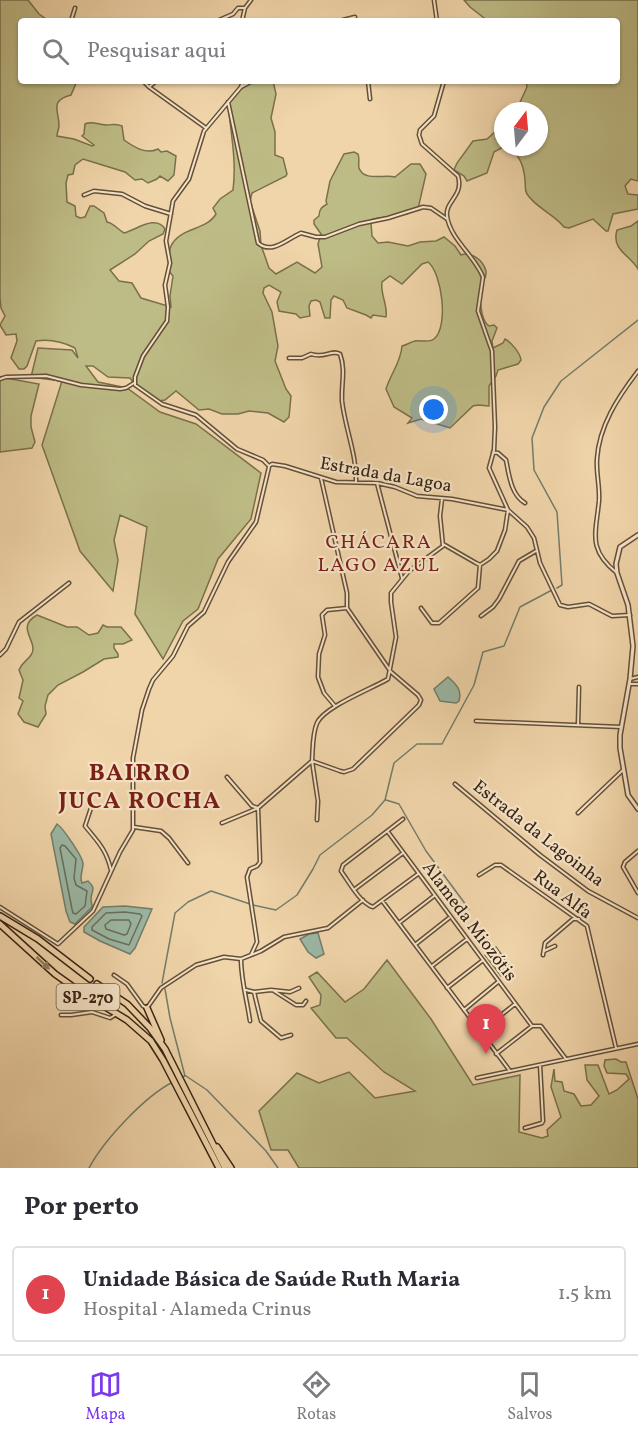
<!DOCTYPE html>
<html lang="pt">
<meta charset="utf-8">
<style>
body{margin:0;font-family:Vollkorn,serif;background:#f7f7f7;color:#2b2b33}
.compass{position:absolute;left:494px;top:102px;width:54px;height:54px;border-radius:50%;background:#fff;box-shadow:0 2px 4px #0004;rotate:16deg}
.you{position:absolute;left:434px;top:410px;width:21px;height:21px;margin:-15px;border:4px solid #fff;border-radius:50%;background:#1a73e8;box-shadow:0 0 0 9px #1a73e833}
.badge{display:grid;place-items:center;width:39px;height:39px;border-radius:50%;background:#7c3aed;color:#fff;font-size:20px;font-weight:700}
.pin{position:absolute;translate:-50% -50px;filter:drop-shadow(0 2px 3px #0008)}
.pin::after{content:'';position:absolute;top:32px;width:21px;height:18px;background:inherit;clip-path:polygon(0 0,100% 0,50% 100%)}
.list{margin:0;padding:0;list-style:none}
h2{display:flex;justify-content:space-between;align-items:center;height:78px;margin:0;padding:0 24px;font-size:26px}
h2 small{font-size:20px;font-weight:400;color:#7c7c81}
.list li{display:grid;grid-template-columns:39px 1fr auto;gap:18px;align-items:center;box-sizing:border-box;height:96px;margin:0 12px 12px;padding:0 12px;border:2px solid #e1e1e2;border-radius:6px}
.list b{display:block;font-size:22px;white-space:nowrap}
.list p{margin:0;font-size:20px;white-space:nowrap;color:#7c7c81}
.list em{font-size:20px;font-style:normal;color:#7c7c81}
.icon{flex:none;width:33px;height:33px;fill:none;stroke:currentColor;stroke-width:2;stroke-linecap:round;stroke-linejoin:round}
.map{position:relative;flex:none;width:638px;height:1168px;overflow:hidden}
.search{position:absolute;background:#fff;box-shadow:0 2px 4px #0004;left:18px;right:18px;top:18px;height:66px;display:flex;align-items:center;gap:15px;box-sizing:border-box;padding:0 21px;border-radius:6px;color:#7c7c81;font-size:22px}
.sheet{height:186px;background:#fff}
nav{display:flex;justify-content:space-around;align-items:center;box-sizing:border-box;height:84px;border-top:2px solid #e1e1e2;background:#fff;font-size:16px;color:#7c7c81}
nav a{display:grid;justify-items:center;gap:3px}
nav .on{color:#7c3aed}
.map>svg:first-child{display:block}
.green{fill:#bebc86;stroke:#7a704c;stroke-width:1.5}
.water{fill:#9bb9a6;stroke:#727d6b;stroke-width:1.5}
.lines{fill:none;stroke-linecap:round;stroke-linejoin:round}
.shore{stroke:#686e5c;stroke-width:1.5}
.stream{stroke:#727d6b;stroke-width:1.5}
.minor-casing{stroke:#645039;stroke-width:5}
.tertiary-casing{stroke:#645039;stroke-width:6}
.motorway-casing{stroke:#352313;stroke-width:8}
.minor{stroke:#f6e4c8;stroke-width:2}
.tertiary{stroke:#f6e4c8;stroke-width:3}
.motorway{stroke:#f1d5aa;stroke-width:5}
.oneway{fill:#937c5e}
.labels{text-anchor:middle;stroke-width:4.5;stroke-linejoin:round;paint-order:stroke}
.shield{fill:#f6e4c8;stroke:#6f5d49;stroke-width:1.5}
.shield-label{font-size:16px;font-weight:bold;fill:#352313}
.street-label{font-size:18px;fill:#352313;stroke:#f6e4c8}
.neighbourhood-label{font-size:20px;letter-spacing:1.5px;fill:#7a1f14;stroke:#f6e4c8}
.district-label{font-size:24px;font-weight:bold;letter-spacing:1.5px;fill:#7a1f14;stroke:#f6e4c8}
</style>
<div class="map">
<svg width="638" height="1168" viewBox="0 0 638 1168">
<rect width="100%" height="100%" fill="#f1d5aa"/>
<filter id="stains"><feTurbulence type="fractalNoise" baseFrequency=".00333" numOctaves="4"/><feColorMatrix values="0 0 0 0 .2 0 0 0 0 .09 0 0 0 0 .02 0 0 0 .5 -.17"/></filter>
<radialGradient id="worn" r=".72"><stop offset=".6" stop-color="#630" stop-opacity="0"/><stop offset="1" stop-color="#630" stop-opacity=".3"/></radialGradient>
<path class="green" d="M0,0H28L39,14L49,21H21V81H77L71,95C49,101 59,110 59,126C59,129 57,132 57,136L74,139L92,146L94,145L82,136L84,134L85,124C93,120 97,125 106,125C113,125 115,123 122,126L124,140C134,147 146,155 158,149L161,152L167,151L176,156L174,175L168,181L160,176L157,179L148,183L142,179L135,180L125,172L83,159L75,165L73,174L68,175L66,183L67,202L75,206L76,216L80,218L85,217L90,206H94L104,213L107,222C115,224 117,229 124,233C136,230 156,214 165,229L163,234L149,241L135,254L110,270L119,281L132,283L141,298L171,307L170,296L173,276L168,270C169,263 168,253 171,246C180,227 206,231 216,214L213,208L220,199L233,190C237,159 230,131 228,101C242,82 251,81 273,81L276,94L271,118L275,132V155L283,158L287,174L286,176L252,193L250,201L260,231L261,245L269,268L276,274L297,262L315,273L322,267L318,244L321,234L314,224V220L319,216C319,209 322,207 327,204L326,201L330,181L344,154L354,152L358,154C360,159 358,163 359,168C364,182 384,174 395,177L411,164H420L426,174L418,209L407,214L373,219L371,223L372,236L378,243L388,242L408,246L420,242L436,241L444,237L455,246L461,255C471,251 483,260 486,271C487,278 483,279 482,285C479,295 480,320 489,326L494,325L497,328L492,341L493,348L503,343L505,339C512,343 520,353 521,360L518,364L498,370L496,376L489,386V406L478,405L473,406L450,428L421,419L408,423L412,418L394,407L386,389C391,373 401,362 402,346C407,345 410,342 415,341C421,340 429,343 434,339C449,327 442,273 428,262L422,264L402,284L390,276L382,282C380,294 388,305 386,317L373,315L371,318L366,315L347,308L343,300L334,296L331,300L330,318H325L320,302L316,300L311,301L309,306L310,316L300,318L296,314L279,311L277,302L281,292L269,285L264,288L263,293L272,312L278,346L275,361L286,389L291,396L289,417L284,422L268,413L249,411L238,414H222L209,409L199,410L176,391L165,400L158,401L135,385L130,378L108,377L93,366H86L98,382L127,388L160,412L196,424L261,473L251,519L218,559L198,609L183,621L163,659L135,614L147,527L120,515L114,540L118,560L113,591L80,551L42,445L62,381L31,377L38,348L72,350L78,358L75,348C63,342 49,339 36,341L27,366L24,369H19L11,358L17,341L16,334L6,335L0,325L5,316L1,308L0,298Z
M464,0H638V181L631,179L625,186L628,194L638,195V209L613,214L608,231H606L593,219L569,228L564,227C554,214 536,208 527,194C524,189 526,185 525,180C524,167 519,153 507,147H539V111H516L527,87L526,81H617V21H488L470,7Z
M503,129V147L494,152L487,173L467,181L464,176L454,170L457,163L473,141L487,139L495,132Z
M638,221V269C630,255 611,250 617,230L631,226Z
M0,377L39,384L31,416V427L35,442L32,448L0,452Z
M37,615L67,627H77L89,635L98,633L103,625L107,627H121L132,640L123,644H114V648L118,654V657L104,659L83,672L58,685L48,695L45,706L46,714L38,727L24,722L18,714L23,701L19,698L23,680L19,670C22,662 27,661 31,655C40,642 14,628 37,615Z
M496,947L512,969L501,976L485,955Z
M387,960L431,1019L473,1085L520,1075L519,1132L542,1138L548,1136L547,1130L561,1117L551,1087L554,1069L555,1081L562,1082L564,1091L574,1094L581,1106L591,1105L599,1096L587,1080L585,1065H598L609,1094L617,1090L629,1079L626,1074L607,1073L604,1066L605,1060L616,1059L621,1062H626L638,1099V1168H299L288,1150H271L259,1111L297,1073L319,1083L349,1072L375,1098L415,1091L384,1072L347,1038H336L311,1008L320,1005L321,995L309,977L317,972L345,1002L364,989Z"/>
<path class="water" d="M448,677C457,685 462,690 459,701L456,703L440,701L434,689Z
M57,824C63,828 83,857 83,864C83,871 79,876 82,883L88,881C97,889 91,891 91,899C91,902 92,904 92,907L75,924L70,922L66,911L51,834Z
M125,906L152,909L135,948L130,954L100,941L84,932V927L103,907Z
M318,933L324,954L316,958L308,952L300,939L309,934Z"/>
<g class="lines">
<path class="shore" d="M62,845L65,846L76,859L74,878L76,885L87,891L85,906L76,914L73,913L72,909L60,848Z
M125,912L140,914L142,916L129,945L109,939L92,930V927L106,913Z
M111,920H129L131,924L127,934L124,935L106,929L105,925Z"/>
<path class="stream" d="M557,588L562,585L557,512L534,470L532,438L544,407L561,381L638,320
M386,800L399,804L426,851L469,909
M162,983L175,913L188,902L211,891L253,905L276,910L297,895L313,869L320,855L372,815L385,800L394,763L417,744H442L474,685L483,652L504,646L520,607L552,590
M165,989L170,1018L185,1076L182,1077
M186,1076L207,1090L266,1151L278,1168
M89,1168C104,1140 145,1096 173,1082"/>
<defs>
<path id="minor" d="M434,0L437,21
M71,21L75,8
M217,21L233,14L238,8H245
M242,21L245,8L251,0
M339,21L355,17
M368,21H372
M143,81L149,87L156,81
M252,81L241,87L204,131L189,179L173,201L166,241L170,263L165,285L168,307L167,321L143,356L135,377V385L162,404L196,415L237,449L263,460L269,466L272,464L285,466L336,482L377,483L395,487L417,496L452,499L508,510L527,527L534,538L540,563L560,605L568,607L589,604L612,616L630,615
M368,81L370,99
M149,87L206,128
M241,87L243,81
M228,102L258,243C272,255 287,239 301,233L316,237H325L359,224L388,218L423,207L431,208L447,219
M84,195L94,191L122,194L145,206L171,214
M289,358H302L311,354C325,359 331,349 340,354C346,370 341,385 342,401C345,428 357,455 356,482
M0,379L6,377L46,376L81,385L120,389L126,388L134,383
M493,452L498,453L506,460C509,475 511,495 525,503
M377,483L402,578
M443,544L476,563L480,565L489,559L497,551L505,530L508,510L489,468L494,450L495,427L492,351L478,311L483,277C475,256 450,239 447,216C445,201 464,196 458,176L422,144L419,135L420,130L434,116L444,81
M617,573C587,549 596,533 599,501C600,487 596,473 597,459C599,426 618,397 638,371
M421,608L432,623H439L478,588L480,565
M481,616L493,607L499,599L519,561L536,551
M0,655L6,649L19,622L69,583
M630,679L638,677
M629,684H638
M335,706L324,693L318,677L319,654L325,635L322,615L327,610L347,608
M476,721L621,727
M578,725L579,687
M227,777L252,806L258,808
M455,784L540,855L588,891L638,918
M91,808L85,826C98,842 106,849 111,870
M578,813L623,770
M403,819L343,865L341,871C349,882 360,903 373,907L418,874
M317,820L318,801L312,761L340,771L344,772L353,769L419,705L421,700L418,695L391,672L347,608V593L321,478
M222,823L258,808
M134,827L161,831L169,838L188,863
M388,832L532,1026
M638,851L625,862L623,867L638,893
M479,875L495,865H501L587,926L616,1048
M355,889L403,853
M383,902L510,1071
M0,907L58,944L93,911L120,852L133,830V758L142,710L149,689L153,680L173,656L188,626L204,612L228,562L256,522L269,467
M399,923L434,896
M416,944L449,918
M544,951L555,946
M251,955L257,942L256,935L247,877L250,869L257,866L260,862L258,808L312,761C313,749 312,735 317,723C324,707 371,689 388,679L396,637L391,602V593L409,571L443,546L440,516L442,499
M543,955L545,943L573,919H579
M241,959C241,980 247,1000 250,1021
M432,966L467,939
M114,975L127,984L143,1006L147,1008L161,988L196,965L224,957L241,959L261,951L284,937L328,928L363,900
M447,988L482,961
M246,990L254,992L271,990L290,992L299,988
M274,991L296,1005H303L306,1001
M254,992L261,1021L281,1038L291,1035
M464,1010L498,982
M61,1015H71L92,1012L110,1018L115,1015
M532,1026H541L566,1059
M480,1032L515,1004
M496,1054L532,1026
M477,1078L638,1044
M525,1128L542,1123L543,1121L540,1065"/>
<path id="tertiary" d="M638,535L620,547L616,564L617,573L628,605L633,646L630,679L620,735V748L628,795L638,809"/>
<path id="motorway" d="M0,916L38,939L90,979
M0,924L55,974L79,991L127,1020L151,1041L163,1060L219,1168
M97,984L127,1004L150,1028L165,1049L225,1168
M147,1008L161,1040
M217,1147L231,1168"/>
</defs>
<use href="#minor" class="minor-casing"/>
<use href="#tertiary" class="tertiary-casing"/>
<use href="#motorway" class="motorway-casing"/>
<use href="#minor" class="minor"/>
<use href="#tertiary" class="tertiary"/>
<use href="#motorway" class="motorway"/>
</g>
<defs><path id="oneway-solid" d="M-6-.8H1V-3.2L6.5 0L1 3.2V.8H-6Z" transform="scale(1.5)"/></defs>
<use class="oneway" href="#oneway-solid" transform="translate(43 963) rotate(43)"/>
<g class="labels">
<rect class="shield" x="56.5" y="984" width="63" height="26" rx="4.5"/>
<g class="shield-label">
<text x="88" y="1003">SP-270</text>
</g>
<g class="street-label">
<text transform="translate(386 474) rotate(10)" y="6">Estrada da Lagoa</text>
<text transform="translate(539 833) rotate(38)" y="6">Estrada da Lagoinha</text>
<text transform="translate(563 894) rotate(37)" y="6">Rua Alfa</text>
<text transform="translate(470 921) rotate(53)" y="6">Alameda Miozótis</text>
</g>
<g class="neighbourhood-label">
<text x="379" y="548">CHÁCARA<tspan x="379" dy="23">LAGO AZUL</tspan></text>
</g>
<g class="district-label">
<text x="140" y="780">BAIRRO<tspan x="140" dy="28">JUCA ROCHA</tspan></text>
</g>
</g>
<rect width="100%" height="100%" filter="url(#stains)"/>
<rect width="100%" height="100%" fill="url(#worn)"/>
</svg>
<svg class="compass" viewBox="-18 -18 36 36"><path d="M0-13l5 13h-10z" fill="#e53935"/><path d="M0 13l5-13h-10z" fill="#7c7c81"/></svg>
<div class="you"></div>
<div class="pin badge" style="left:486px;top:1054px;background:#e0444e">1</div>
<div class="search"><svg class="icon" aria-label="search" viewBox="0 0 24 24"><circle cx="10" cy="10" r="6"/><path d="M15 15l6 6"/></svg>Pesquisar aqui</div>
</div>
<section class="sheet">
<h2>Por perto<small></small></h2>
<ul class="list">
<li><span class="badge" style="background:#e0444e">1</span><div><b>Unidade Básica de Saúde Ruth Maria</b><p>Hospital · Alameda Crinus</p></div><em>1.5 km</em></li>
</ul>
</section>
<nav>
<a class="on"><svg class="icon" aria-label="map" viewBox="0 0 24 24"><path d="M3 6l6-2 6 2 6-2v14l-6 2-6-2-6 2zM9 4v14M15 6v14"/></svg>Mapa</a>
<a><svg class="icon" aria-label="directions" viewBox="0 0 24 24"><path d="M12 3l9 9-9 9-9-9zM9 14v-3h6M13 9l2 2-2 2"/></svg>Rotas</a>
<a><svg class="icon" aria-label="saved" viewBox="0 0 24 24"><path d="M7 4h10v16l-5-4-5 4z"/></svg>Salvos</a>
</nav>
